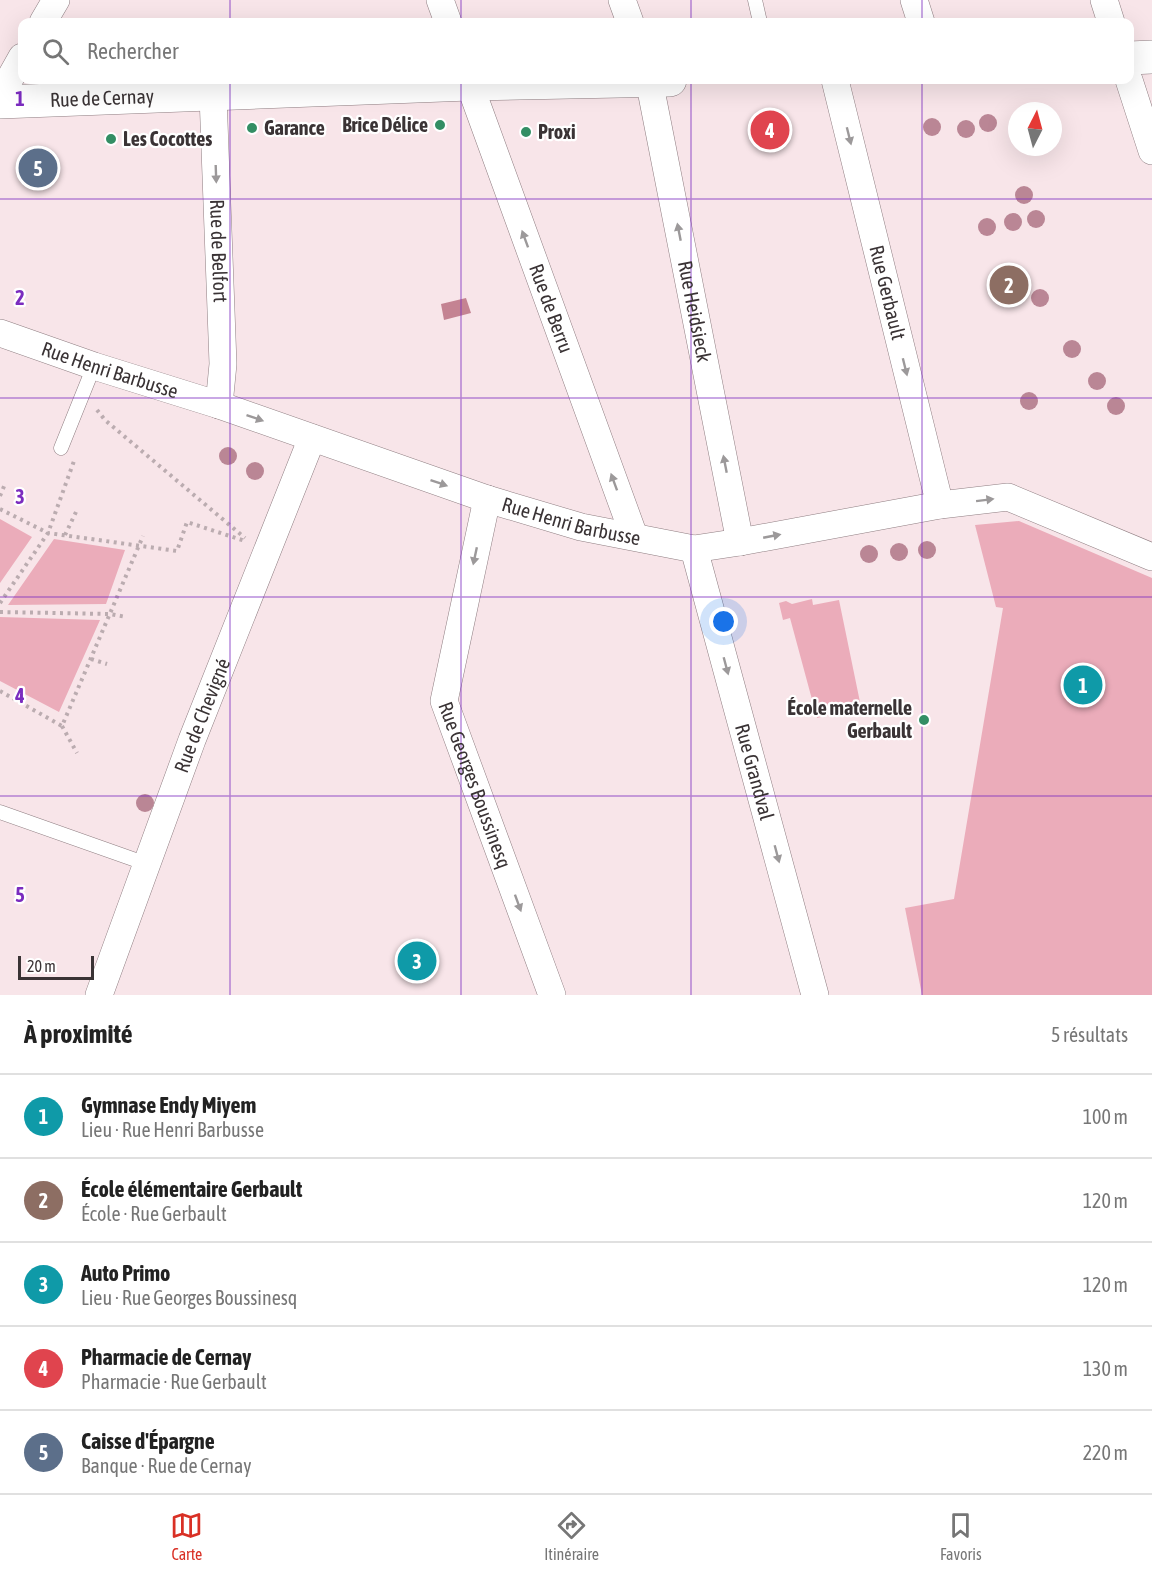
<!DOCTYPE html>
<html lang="fr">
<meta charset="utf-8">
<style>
body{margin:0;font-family:"Asap Condensed",sans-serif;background:#f6f6f6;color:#222}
.compass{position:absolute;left:1008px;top:102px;width:54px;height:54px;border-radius:50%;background:#fff;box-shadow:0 6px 24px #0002;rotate:6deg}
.scale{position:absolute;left:18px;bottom:15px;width:76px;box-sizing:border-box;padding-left:6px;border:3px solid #3a3335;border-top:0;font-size:16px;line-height:21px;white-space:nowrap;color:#3a3335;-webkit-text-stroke:4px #fff;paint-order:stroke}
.you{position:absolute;left:724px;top:622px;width:21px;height:21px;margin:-15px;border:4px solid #fff;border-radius:50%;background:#1a73e8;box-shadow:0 0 0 9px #1a73e833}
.badge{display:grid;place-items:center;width:39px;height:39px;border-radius:50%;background:#d93025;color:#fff;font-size:20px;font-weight:700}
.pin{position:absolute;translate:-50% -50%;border:3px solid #fff;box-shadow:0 2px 6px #0006}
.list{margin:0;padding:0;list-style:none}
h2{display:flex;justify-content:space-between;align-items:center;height:78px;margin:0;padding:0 24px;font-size:26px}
h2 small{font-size:20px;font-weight:400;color:#767676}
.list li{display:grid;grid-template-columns:39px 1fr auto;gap:18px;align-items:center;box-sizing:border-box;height:84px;padding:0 24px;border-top:2px solid #e0e0e0}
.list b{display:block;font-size:22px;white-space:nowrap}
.list p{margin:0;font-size:20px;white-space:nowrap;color:#767676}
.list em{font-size:20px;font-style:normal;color:#767676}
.icon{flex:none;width:33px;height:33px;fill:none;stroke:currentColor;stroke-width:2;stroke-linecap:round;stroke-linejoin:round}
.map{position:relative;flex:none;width:1152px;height:995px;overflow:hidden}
.search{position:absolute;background:#fff;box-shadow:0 6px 24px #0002;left:18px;right:18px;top:18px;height:66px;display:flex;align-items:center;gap:15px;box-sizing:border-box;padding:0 21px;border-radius:12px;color:#767676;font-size:22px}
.sheet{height:498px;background:#fff}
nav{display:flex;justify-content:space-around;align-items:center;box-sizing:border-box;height:84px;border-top:2px solid #e0e0e0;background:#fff;font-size:16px;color:#767676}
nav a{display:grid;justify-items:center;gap:3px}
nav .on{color:#d93025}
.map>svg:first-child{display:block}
.green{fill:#ebacba}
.water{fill:#c48392}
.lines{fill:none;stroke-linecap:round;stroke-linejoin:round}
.service-casing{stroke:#8f7e82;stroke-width:15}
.minor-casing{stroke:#8f7e82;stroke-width:28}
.secondary-casing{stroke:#8f7e82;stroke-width:34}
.path{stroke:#bbacb0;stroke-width:4;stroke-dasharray:3 4.5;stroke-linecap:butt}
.service{stroke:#fff;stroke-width:14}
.minor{stroke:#fff;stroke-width:27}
.secondary{stroke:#fff;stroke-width:33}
.tree{fill:#ba8695}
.oneway{fill:#9c999a}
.grid{fill:none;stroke:#7b2cbf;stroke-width:1.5;stroke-opacity:0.55}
.poi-dot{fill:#338e64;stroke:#fff;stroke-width:2}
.labels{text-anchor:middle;stroke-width:4.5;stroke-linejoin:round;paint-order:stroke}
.street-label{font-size:20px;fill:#3a3335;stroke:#fff}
.poi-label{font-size:20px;font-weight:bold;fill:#3a3335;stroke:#fff;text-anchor:start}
.grid-label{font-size:20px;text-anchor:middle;font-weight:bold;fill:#7b2cbf;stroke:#fff;stroke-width:4.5;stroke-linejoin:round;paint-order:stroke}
</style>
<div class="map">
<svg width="1152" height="995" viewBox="0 0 1152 995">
<rect width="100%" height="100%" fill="#f8e5e9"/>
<path class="green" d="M0,519L32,537L0,583Z
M1019,521L1152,578V995H922L905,908L954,899L1003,608L996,607L975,525Z
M54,539L125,550L106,604L8,605Z
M812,599L813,605L839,600L861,707L817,718L790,618L783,620L779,603L786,601L792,604Z
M0,617L100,620L59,712L0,681Z"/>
<path class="water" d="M466,298L471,313L444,320L441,304Z"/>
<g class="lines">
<defs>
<path id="service" d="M755,0L760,22
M61,448L94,366
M0,812L147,864"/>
<g id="minor">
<path d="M440,0L448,22"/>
<path d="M622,0L630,22"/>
<path d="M914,0L921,22"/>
<path d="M1104,0L1111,22"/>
<path d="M43,22L56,0"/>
<path id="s1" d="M468,80L634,536"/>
<path id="s2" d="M649,80L740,542"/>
<path id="s3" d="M835,80L940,505"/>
<path d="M1129,80L1152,151"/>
<path id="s4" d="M213,95L223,364L219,405"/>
<path d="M0,96L22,57"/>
<path id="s5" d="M0,333L94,366L219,405L487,499L581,527L694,549L740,542L940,505L1008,497L1152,557"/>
<path id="s6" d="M487,499L444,701L552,995"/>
<path id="s7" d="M694,549L815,995"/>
<path id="s8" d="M99,995L192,740L312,438"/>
</g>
<g id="secondary">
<path d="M1130,58L1152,57"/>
<path id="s9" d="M0,102L469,84L670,80"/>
</g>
</defs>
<use href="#service" class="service-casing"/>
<use href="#minor" class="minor-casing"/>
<use href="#secondary" class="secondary-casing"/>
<path class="path" d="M97,410L105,420L245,538
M0,496L5,484
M0,509L48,533L177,551L187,522L245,541
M65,535L76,512
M0,603L48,533L74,461
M0,612L110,614L126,617
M91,659L107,664
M0,691L62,726L143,536
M62,726L77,753"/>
<use href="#service" class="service"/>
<use href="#minor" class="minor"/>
<use href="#secondary" class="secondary"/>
</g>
<g class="tree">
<circle cx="988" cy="123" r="9"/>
<circle cx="932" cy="127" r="9"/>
<circle cx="966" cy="129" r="9"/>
<circle cx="1024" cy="195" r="9"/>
<circle cx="1036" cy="219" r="9"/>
<circle cx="1013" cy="222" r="9"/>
<circle cx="987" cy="227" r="9"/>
<circle cx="1040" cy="298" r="9"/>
<circle cx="1072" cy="349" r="9"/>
<circle cx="1097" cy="381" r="9"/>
<circle cx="1029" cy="401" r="9"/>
<circle cx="1116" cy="406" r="9"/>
<circle cx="228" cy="456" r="9"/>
<circle cx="255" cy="471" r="9"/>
<circle cx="927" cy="550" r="9"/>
<circle cx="899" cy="552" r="9"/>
<circle cx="869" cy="554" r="9"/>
<circle cx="145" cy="803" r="9"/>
</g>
<defs><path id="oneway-solid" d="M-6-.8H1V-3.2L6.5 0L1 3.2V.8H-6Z" transform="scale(1.5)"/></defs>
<g class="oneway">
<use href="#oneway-solid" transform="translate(849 136) rotate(76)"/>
<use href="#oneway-solid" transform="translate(216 174) rotate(88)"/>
<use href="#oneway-solid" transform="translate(679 232) rotate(-101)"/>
<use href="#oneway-solid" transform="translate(525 239) rotate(-110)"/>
<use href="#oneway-solid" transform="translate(905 367) rotate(76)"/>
<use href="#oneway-solid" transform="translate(255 418) rotate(19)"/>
<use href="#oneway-solid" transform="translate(725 464) rotate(-101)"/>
<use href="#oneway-solid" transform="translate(614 482) rotate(-110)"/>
<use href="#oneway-solid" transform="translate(439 483) rotate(19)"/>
<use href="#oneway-solid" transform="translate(985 500) rotate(-7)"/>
<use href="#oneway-solid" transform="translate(772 536) rotate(-11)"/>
<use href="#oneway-solid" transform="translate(475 556) rotate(102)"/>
<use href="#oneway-solid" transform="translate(726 666) rotate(75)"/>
<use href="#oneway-solid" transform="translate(777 854) rotate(75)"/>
<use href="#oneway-solid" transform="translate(518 903) rotate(70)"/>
</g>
<path class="grid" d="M230,0V22M461,0V22M691,0V22M922,0V22M230,80V995M461,80V995M691,80V995M922,80V995M0,199H1152M0,398H1152M0,597H1152M0,796H1152"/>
<g class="poi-dot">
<circle cx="440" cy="125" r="6"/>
<circle cx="252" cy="128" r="6"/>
<circle cx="526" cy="132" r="6"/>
<circle cx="111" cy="139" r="6"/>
<circle cx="924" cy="720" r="6"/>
</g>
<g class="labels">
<g class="street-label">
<text dy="7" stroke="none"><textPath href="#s9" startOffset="102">Rue de Cernay</textPath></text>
<text dy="7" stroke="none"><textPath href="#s4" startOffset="156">Rue de Belfort</textPath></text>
<text dy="7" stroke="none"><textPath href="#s3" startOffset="219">Rue Gerbault</textPath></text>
<text dy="7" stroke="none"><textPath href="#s1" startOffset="243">Rue de Berru</textPath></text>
<text dy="7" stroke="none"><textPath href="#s2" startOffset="236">Rue Heidsieck</textPath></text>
<text dy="7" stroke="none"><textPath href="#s5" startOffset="116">Rue Henri Barbusse</textPath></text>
<text dy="7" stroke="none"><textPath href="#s5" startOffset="602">Rue Henri Barbusse</textPath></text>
<text dy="7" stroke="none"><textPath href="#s8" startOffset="298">Rue de Chevigné</textPath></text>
<text dy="7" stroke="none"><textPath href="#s7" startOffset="231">Rue Grandval</textPath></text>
<text dy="7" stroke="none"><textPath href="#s6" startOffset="296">Rue Georges Boussinesq</textPath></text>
</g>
<g class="poi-label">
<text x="428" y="132" text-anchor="end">Brice Délice</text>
<text x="264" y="135">Garance</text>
<text x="538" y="139">Proxi</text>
<text x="123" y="146">Les Cocottes</text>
<text x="912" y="715" text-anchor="end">École maternelle<tspan x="912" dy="23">Gerbault</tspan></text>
</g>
</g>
<g class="grid-label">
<text x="20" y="106">1</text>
<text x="20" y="305">2</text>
<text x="20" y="504">3</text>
<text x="20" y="703">4</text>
<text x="20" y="902">5</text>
</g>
</svg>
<svg class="compass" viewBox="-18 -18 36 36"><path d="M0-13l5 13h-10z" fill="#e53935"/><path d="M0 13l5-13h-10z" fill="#767676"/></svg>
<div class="scale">20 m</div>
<div class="you"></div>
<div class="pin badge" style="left:1083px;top:685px;background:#0f9aa8">1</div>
<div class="pin badge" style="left:1009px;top:285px;background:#8d6e63">2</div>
<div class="pin badge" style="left:417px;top:961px;background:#0f9aa8">3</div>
<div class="pin badge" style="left:770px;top:130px;background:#e0444e">4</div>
<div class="pin badge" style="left:38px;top:168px;background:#5c6f8a">5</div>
<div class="search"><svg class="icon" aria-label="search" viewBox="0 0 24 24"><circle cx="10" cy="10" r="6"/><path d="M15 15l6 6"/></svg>Rechercher</div>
</div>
<section class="sheet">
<h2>À proximité<small>5 résultats</small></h2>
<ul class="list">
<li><span class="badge" style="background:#0f9aa8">1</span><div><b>Gymnase Endy Miyem</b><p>Lieu · Rue Henri Barbusse</p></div><em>100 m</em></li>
<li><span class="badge" style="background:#8d6e63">2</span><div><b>École élémentaire Gerbault</b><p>École · Rue Gerbault</p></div><em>120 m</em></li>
<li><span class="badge" style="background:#0f9aa8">3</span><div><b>Auto Primo</b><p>Lieu · Rue Georges Boussinesq</p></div><em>120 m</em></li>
<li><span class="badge" style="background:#e0444e">4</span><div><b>Pharmacie de Cernay</b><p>Pharmacie · Rue Gerbault</p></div><em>130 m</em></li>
<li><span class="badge" style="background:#5c6f8a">5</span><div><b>Caisse d'Épargne</b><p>Banque · Rue de Cernay</p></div><em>220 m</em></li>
</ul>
</section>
<nav>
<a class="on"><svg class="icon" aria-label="map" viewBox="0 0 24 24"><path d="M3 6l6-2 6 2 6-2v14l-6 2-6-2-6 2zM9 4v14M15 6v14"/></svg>Carte</a>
<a><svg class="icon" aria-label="directions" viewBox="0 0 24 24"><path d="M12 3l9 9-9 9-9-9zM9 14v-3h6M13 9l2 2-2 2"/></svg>Itinéraire</a>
<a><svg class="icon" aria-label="saved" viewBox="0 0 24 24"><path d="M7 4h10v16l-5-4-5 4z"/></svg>Favoris</a>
</nav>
